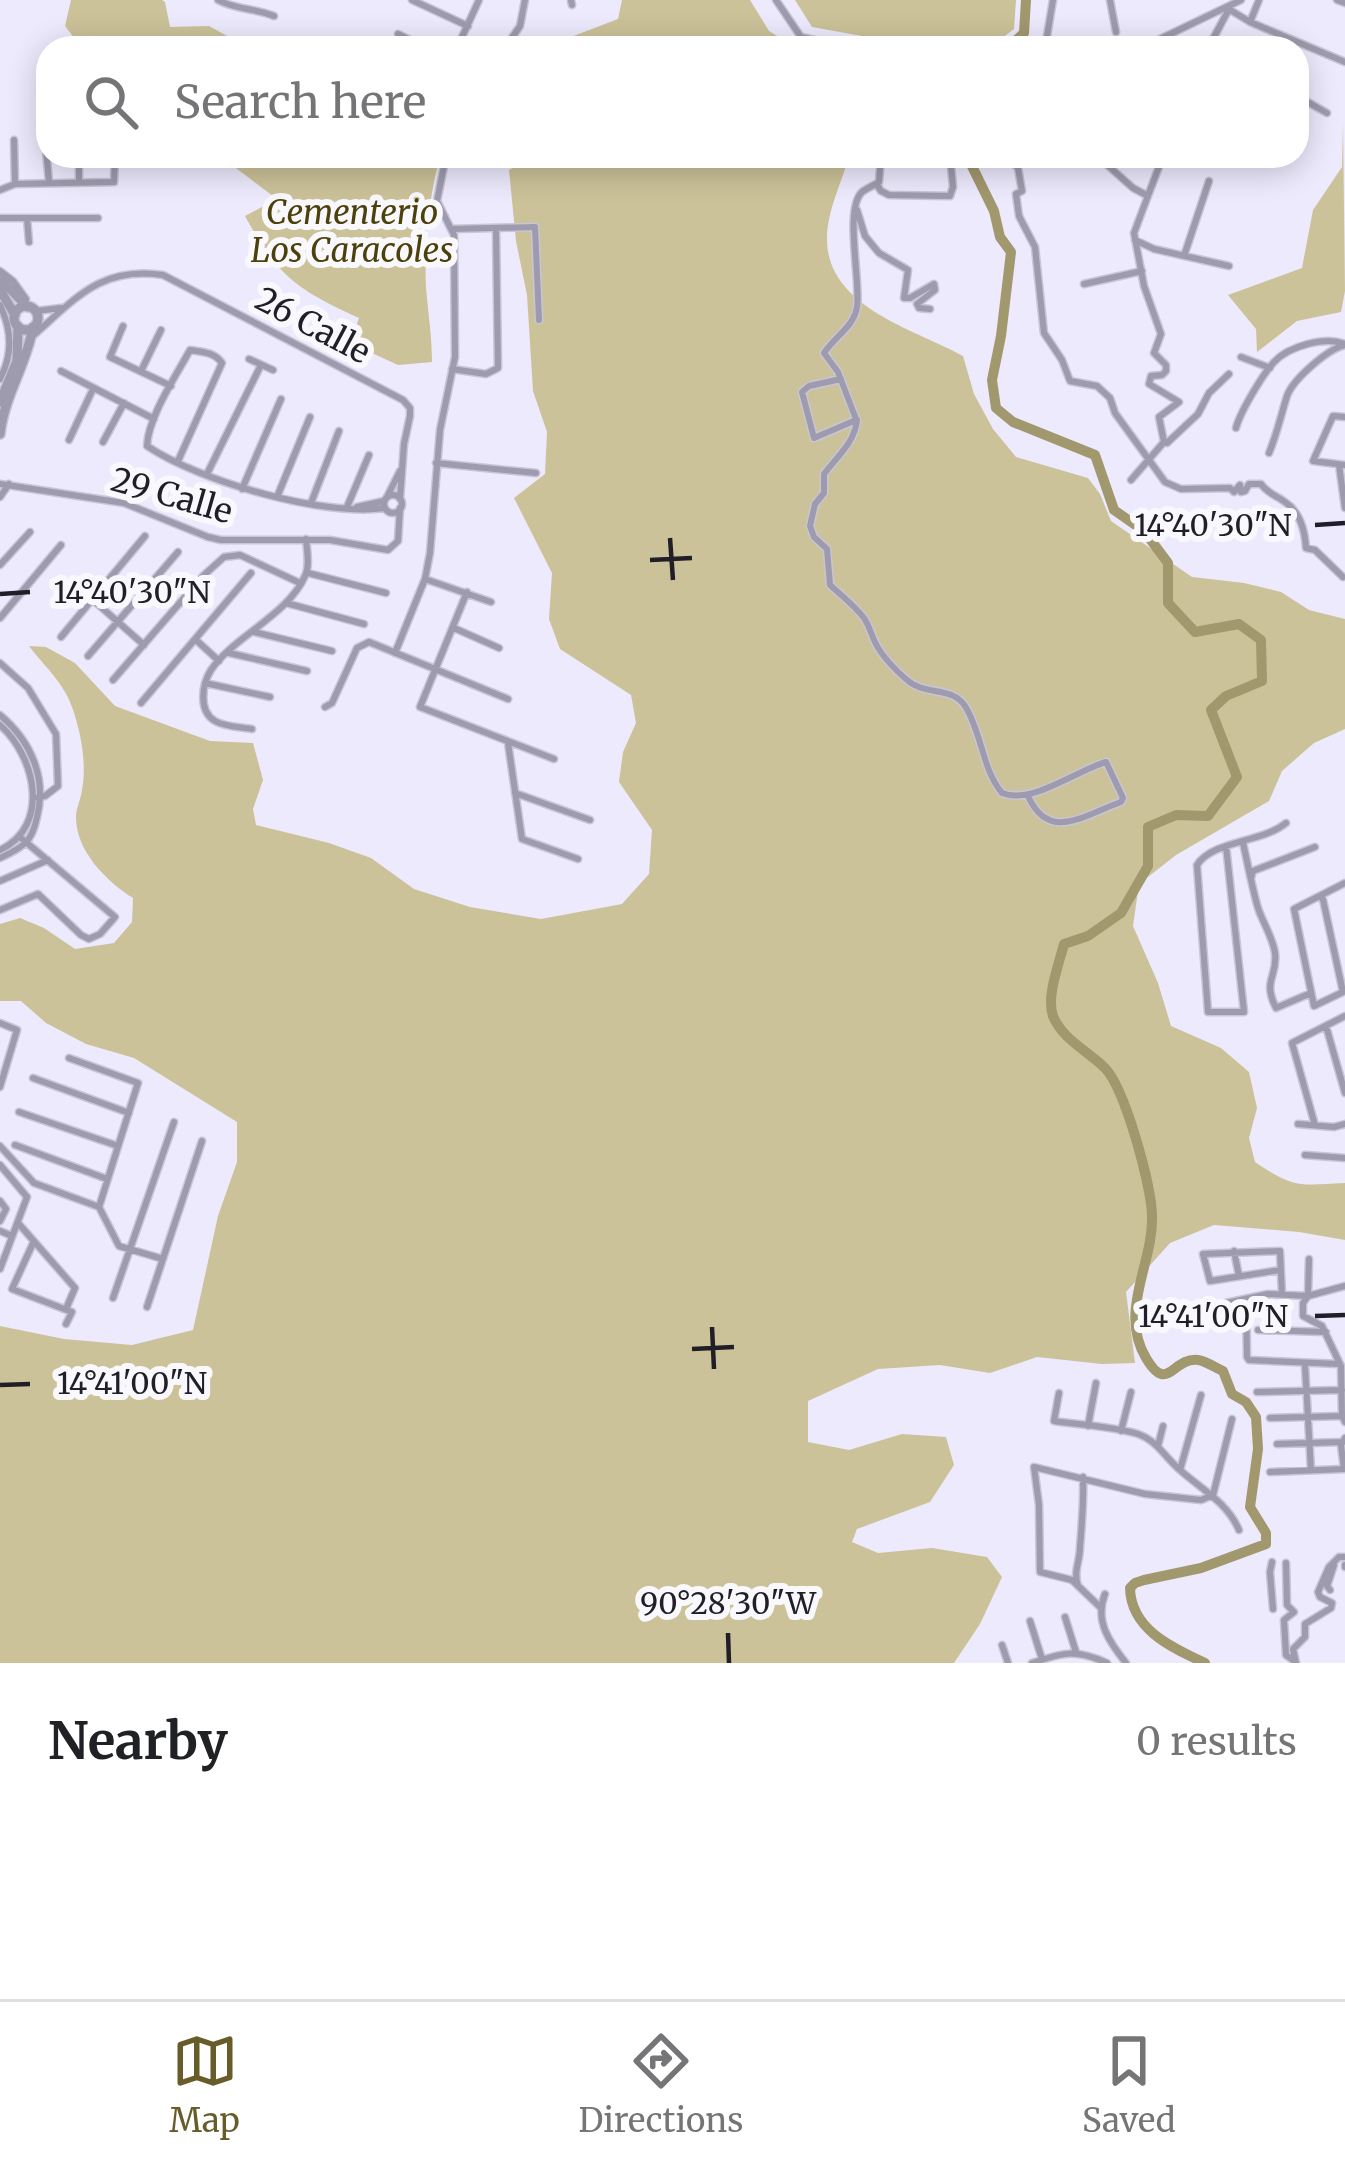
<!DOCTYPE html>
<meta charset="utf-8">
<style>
body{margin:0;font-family:Merriweather,serif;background:#f2f2f2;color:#202124}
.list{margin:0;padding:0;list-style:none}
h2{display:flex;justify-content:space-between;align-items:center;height:156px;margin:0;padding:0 48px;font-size:51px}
h2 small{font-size:39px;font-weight:400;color:#757577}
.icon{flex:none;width:66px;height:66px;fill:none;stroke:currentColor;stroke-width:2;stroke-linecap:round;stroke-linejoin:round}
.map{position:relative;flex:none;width:1345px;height:1663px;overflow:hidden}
.search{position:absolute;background:#fff;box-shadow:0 6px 30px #0003;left:36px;right:36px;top:36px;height:132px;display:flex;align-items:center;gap:30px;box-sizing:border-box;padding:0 42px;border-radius:36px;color:#757577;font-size:45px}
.sheet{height:336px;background:#fff}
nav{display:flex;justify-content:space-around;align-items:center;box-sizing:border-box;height:168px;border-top:3px solid #e0e0e0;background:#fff;font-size:33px;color:#757577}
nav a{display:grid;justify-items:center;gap:6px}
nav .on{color:#685d2a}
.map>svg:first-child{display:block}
.green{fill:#ccc299}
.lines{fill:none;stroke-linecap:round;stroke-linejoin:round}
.river{stroke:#a2986e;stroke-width:10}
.minor-casing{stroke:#c7c5d6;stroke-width:9}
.tertiary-casing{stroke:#c7c5d6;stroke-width:12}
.minor{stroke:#9d9bad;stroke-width:6}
.tertiary{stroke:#9d9bad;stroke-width:9}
.ticks{fill:none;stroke:#201f27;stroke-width:4.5}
.labels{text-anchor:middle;stroke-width:12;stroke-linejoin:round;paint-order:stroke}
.park-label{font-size:33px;font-style:italic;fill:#4d410b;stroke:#f9f9fd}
.street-label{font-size:33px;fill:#201f27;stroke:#f9f9fd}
.ticks-label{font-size:30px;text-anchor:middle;fill:#201f27;stroke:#f9f9fd;stroke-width:12;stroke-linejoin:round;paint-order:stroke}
</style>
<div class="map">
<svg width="1345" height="1663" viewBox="0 0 1345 1663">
<rect width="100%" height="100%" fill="#eceafc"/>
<path class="green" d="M71,0H162L165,2L170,27L209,26L249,48H76L78,43L65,26Z
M622,0H750L769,31L797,48H560L563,40L618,19Z
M795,0H1016L1014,29L989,48H877L862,36L812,27Z
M1343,124L1345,291L1341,312L1297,321L1257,352L1256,329L1228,295L1302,268L1313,210L1342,167Z
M220,156H440C429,198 424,243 426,287C428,312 432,337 432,362L398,365L350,343L359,318C298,290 278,277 245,216L277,199Z
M534,156H849C842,182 827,211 827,239C827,307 914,329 963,356L974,394L993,429L1016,457L1088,478L1100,494L1111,521L1192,577L1244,583L1281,592L1309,610L1345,619V729L1314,743L1282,771L1269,801L1176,855L1139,884L1133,926L1158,983L1171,1026L1221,1048L1249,1072L1257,1108L1249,1138L1255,1162C1295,1189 1299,1185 1345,1183V1240L1299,1232L1214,1225L1170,1243L1126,1292L1135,1363L1102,1364L1037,1357L990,1373L940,1365L878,1369L808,1401V1442L849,1450L902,1434L946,1437L954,1465L930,1502L857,1529L852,1542L878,1553L932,1548L987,1557L1002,1577L980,1624L954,1663H0V1326L64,1339L132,1345L193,1330L218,1216L237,1162V1122L134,1058L86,1044L46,1023L21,1001H0V924L20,918L44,928L75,949L114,943L132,922L133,898C106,881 76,851 76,817C76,808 81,799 82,790C87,764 81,732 72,707C64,683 44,666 29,646L46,647L75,663L115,706L210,741L253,743L263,780L253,809L256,825L329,843L371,858L414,889L470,907L541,919L622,904L649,874L652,830L619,782L623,752L636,723L631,695L560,649L549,619L552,573L514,498L545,474L547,432L533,391L527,295L516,241L509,170Z"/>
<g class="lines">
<path class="river" d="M1008,48L1024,33L1026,0
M967,156L994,211L1000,237L1011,252L1001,336L992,380L996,408L1013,422L1095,455L1114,510L1144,531L1168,563V603L1195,632L1239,624L1261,640L1262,681L1226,696L1211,710L1237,777L1208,816L1176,815L1148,827V866L1121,913L1088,936L1064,944C1059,964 1046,997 1053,1016C1062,1039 1088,1051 1105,1068C1125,1089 1151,1184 1152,1215C1154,1263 1118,1311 1146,1358C1168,1395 1172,1357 1198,1360C1206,1361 1216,1368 1223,1371L1232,1394L1246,1402L1256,1417L1258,1449L1250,1507L1266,1533V1544L1201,1568L1144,1580L1135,1583L1130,1588C1131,1630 1173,1648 1205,1663"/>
<defs>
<path id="minor" d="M218,0C236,10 255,8 274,16
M412,0L468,26
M571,0L572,5
M776,0L801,37L849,48
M1110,0L1116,32
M1337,0L1345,3
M1227,8L1250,22L1345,62
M1250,22L1259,0
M398,34L426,48
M1161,40L1180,48
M457,48L479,0
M505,48L520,26L525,0
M1042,48L1047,36L1053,0
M1154,48L1160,39L1241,0
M1208,48L1228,11
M1297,96L1327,113
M45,138L49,182
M14,140L15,184
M79,156V182
M1001,156L1004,163H1013L1018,168L1022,191L1016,194L1019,216L1035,247L1044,333L1062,360L1070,381L1097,386L1110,398L1115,413L1165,482L1181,489L1230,488L1234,492L1240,485L1241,492L1245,491L1249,484H1261C1268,494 1276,495 1285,502C1300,512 1305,532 1306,548L1315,550L1343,577
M1107,156L1104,162L1133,188L1148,196
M1163,156L1134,233L1144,286L1161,334L1154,353L1166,365V371L1162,375L1151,376L1149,384L1179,402L1159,417L1164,442
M881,165L894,156L950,157
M877,185L881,191L889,195L950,196L953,187L950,156
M0,190L15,184L114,182L115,156
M857,210L865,236L879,253L908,270L904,298H910L934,284L935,290L917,304L919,308L930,309
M0,218H98
M27,218L29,242
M452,229L535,227L539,320
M1135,240L1154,249L1229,266
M1184,256L1209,181
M0,271L13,281L26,299
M1084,284L1142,271
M0,305C12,331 13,354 0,379
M36,311L61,308
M123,326L110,357L171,386
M35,334C77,297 102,266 163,275L403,400L410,408V416L404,444L400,499
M1241,357L1270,368
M249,359L273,370
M452,369L486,374L498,368L496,229
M61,371L154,419
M141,371L161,330
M841,379L809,386L802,392L814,438L856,420
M1345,417L1333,416L1313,461L1345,465
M856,419L838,372L824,353C834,337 854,327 857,307C861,282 844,209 862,192C867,188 873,186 879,182L881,156
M857,420C855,442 837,457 824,474V493L815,504L810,526L814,537L827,549L830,585C842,596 854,605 864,618C870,627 871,635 876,644C882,656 896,671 907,680C925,696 952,686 965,706C982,733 982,769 1002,793C1032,805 1075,771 1106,762L1123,798L1121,802C1084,815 1049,843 1028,796
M1236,428C1240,412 1263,374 1274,362C1289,346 1325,336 1345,344
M69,440L93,389
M103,442L124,403
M1269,453C1277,434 1281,415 1287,396C1293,379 1328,349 1345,345
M178,461L222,363C214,352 203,352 190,350C176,376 148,417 147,446C199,481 323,517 385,508
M436,463L536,473
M1339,465L1345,508
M207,474L261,365
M1131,480L1164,442L1167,443L1198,414L1209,393L1229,374
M0,484L124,503L208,537L221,540H330L388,550L398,541L400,508
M242,489L281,399
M384 504a9 9 0 1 1 18 0a9 9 0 1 1-18 0Z
M0,497L9,484
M277,497L310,417
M387,497L400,471
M311,503L339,431
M347,507L369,455
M357,507L384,501
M0,565L30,532
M308,573L386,593
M425,579L491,602
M467,592L420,707L554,759
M93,600L144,645
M286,603L364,624
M0,618L61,545
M454,628L499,648
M254,632L332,651
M61,637L145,536
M195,639L219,661
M229,653L307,671
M395,653L425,579L430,553L440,430L455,357L454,235L437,201L446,156
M88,656L178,552
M0,663L28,688L56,734L58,786L45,796L33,798
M113,680L204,575L224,557L240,555L300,583
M205,683L270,697
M141,703L251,573
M325,707L332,703L357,648L369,642L508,699
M0,715C31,741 47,778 37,817C35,827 32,837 25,843C18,850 8,854 0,858
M0,725C36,757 51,826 0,850
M252,729C241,727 225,727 215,721C198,711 202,684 211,670C233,637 288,615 305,576C310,566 307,551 306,539
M508,743L522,839L578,859
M515,793L590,820
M1243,843C1248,865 1252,887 1258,908C1263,923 1273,938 1275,953C1278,977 1262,980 1276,1008L1311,993
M1226,846L1244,1012H1208L1197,865C1213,840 1262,843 1286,823
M1251,878L1253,871L1315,847
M0,881L48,860
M1322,895L1343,992L1314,1006L1294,909L1345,883
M0,910L38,894L81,935L89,939L100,934L115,917L21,838
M0,1023L17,1030L0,1087
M1326,1026L1345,1093
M69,1058L138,1083L99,1207
M33,1078L129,1113
M19,1112L118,1146
M1298,1124L1334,1127L1345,1124
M1315,1125L1292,1043L1345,1016
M15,1145L107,1179
M0,1146L34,1183L99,1207L119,1246L163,1259
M1305,1155L1345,1158
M0,1165L27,1197L0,1269
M0,1201L6,1209L0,1221
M18,1223L75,1288L66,1309
M0,1231L12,1236
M34,1241L12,1289L72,1312L66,1324
M1234,1251L1239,1276
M1309,1259L1308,1296L1303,1303V1316L1322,1326L1341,1366L1342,1416L1345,1422
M1280,1270L1210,1281L1203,1254L1280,1251L1282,1294
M113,1298L174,1122
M1246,1299L1247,1357L1249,1360L1339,1364
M1226,1303L1268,1294L1308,1296L1345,1286
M147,1307L202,1141
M1258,1330L1326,1332
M1305,1366L1311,1470
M1257,1392L1342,1390
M1059,1393L1054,1421C1081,1425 1112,1426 1138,1434C1156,1440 1166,1458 1180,1470C1201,1489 1227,1502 1239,1530
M1270,1418L1342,1416
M1088,1426L1096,1383
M1121,1431L1131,1392
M1277,1444L1342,1442
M1158,1446L1163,1426
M1180,1470L1201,1395
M1270,1472L1344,1469L1341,1445L1345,1438
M1213,1495L1232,1419
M1272,1562L1270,1572L1273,1609
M1286,1563L1287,1605L1294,1612L1284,1620L1286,1655L1293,1660
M1345,1565V1567
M1078,1586C1073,1571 1080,1562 1080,1547C1082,1524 1084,1501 1083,1477
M1330,1590L1327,1586L1334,1565
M1105,1594C1094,1621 1110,1643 1126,1663
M1100,1607L1072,1580L1040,1572L1039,1505L1034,1467L1145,1494L1201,1500L1213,1495
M1065,1617L1076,1652
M1030,1621L1042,1659
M1002,1645L1008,1663
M1032,1663C1064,1652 1076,1649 1107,1663
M1296,1663L1293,1649L1305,1637V1624L1331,1608L1332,1603L1320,1597L1318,1592L1329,1567L1339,1557H1345"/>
<path id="tertiary" d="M0,279L28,307
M0,290L15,315
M14 318a12 12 0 1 1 24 0a12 12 0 1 1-24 0Z
M0,402L17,361L18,326
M0,434C4,396 27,364 33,327"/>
</defs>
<use href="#minor" class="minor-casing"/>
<use href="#tertiary" class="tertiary-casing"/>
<use href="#minor" class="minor"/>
<use href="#tertiary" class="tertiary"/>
</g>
<path class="ticks" d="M1315,525L1345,523M670,538L673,580M650,560L692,558M0,594L30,592M1315,1316L1345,1315M712,1327L714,1369M692,1349L734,1347M0,1385L30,1384M728,1633L729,1663"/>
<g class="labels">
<g class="park-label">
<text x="352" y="224">Cementerio<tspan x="352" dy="38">Los Caracoles</tspan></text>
</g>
<g class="street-label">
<text transform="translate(313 325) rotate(28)" y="12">26 Calle</text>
<text transform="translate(172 495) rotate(16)" y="12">29 Calle</text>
</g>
</g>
<g class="ticks-label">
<text x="1213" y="536">14°40'30"N</text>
<text x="132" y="603">14°40'30"N</text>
<text x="1213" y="1327">14°41'00"N</text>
<text x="132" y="1394">14°41'00"N</text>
<text x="728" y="1614">90°28'30"W</text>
</g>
</svg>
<div class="search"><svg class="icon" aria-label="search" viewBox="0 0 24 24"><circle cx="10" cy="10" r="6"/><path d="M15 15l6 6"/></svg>Search here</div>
</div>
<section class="sheet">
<h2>Nearby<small>0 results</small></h2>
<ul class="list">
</ul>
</section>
<nav>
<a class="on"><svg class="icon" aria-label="map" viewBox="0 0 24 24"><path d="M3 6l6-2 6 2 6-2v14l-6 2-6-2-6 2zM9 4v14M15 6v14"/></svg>Map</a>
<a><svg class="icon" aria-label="directions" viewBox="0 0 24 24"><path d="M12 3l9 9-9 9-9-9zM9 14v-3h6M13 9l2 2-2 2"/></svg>Directions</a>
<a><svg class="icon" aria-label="saved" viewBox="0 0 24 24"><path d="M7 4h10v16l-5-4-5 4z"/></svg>Saved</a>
</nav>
